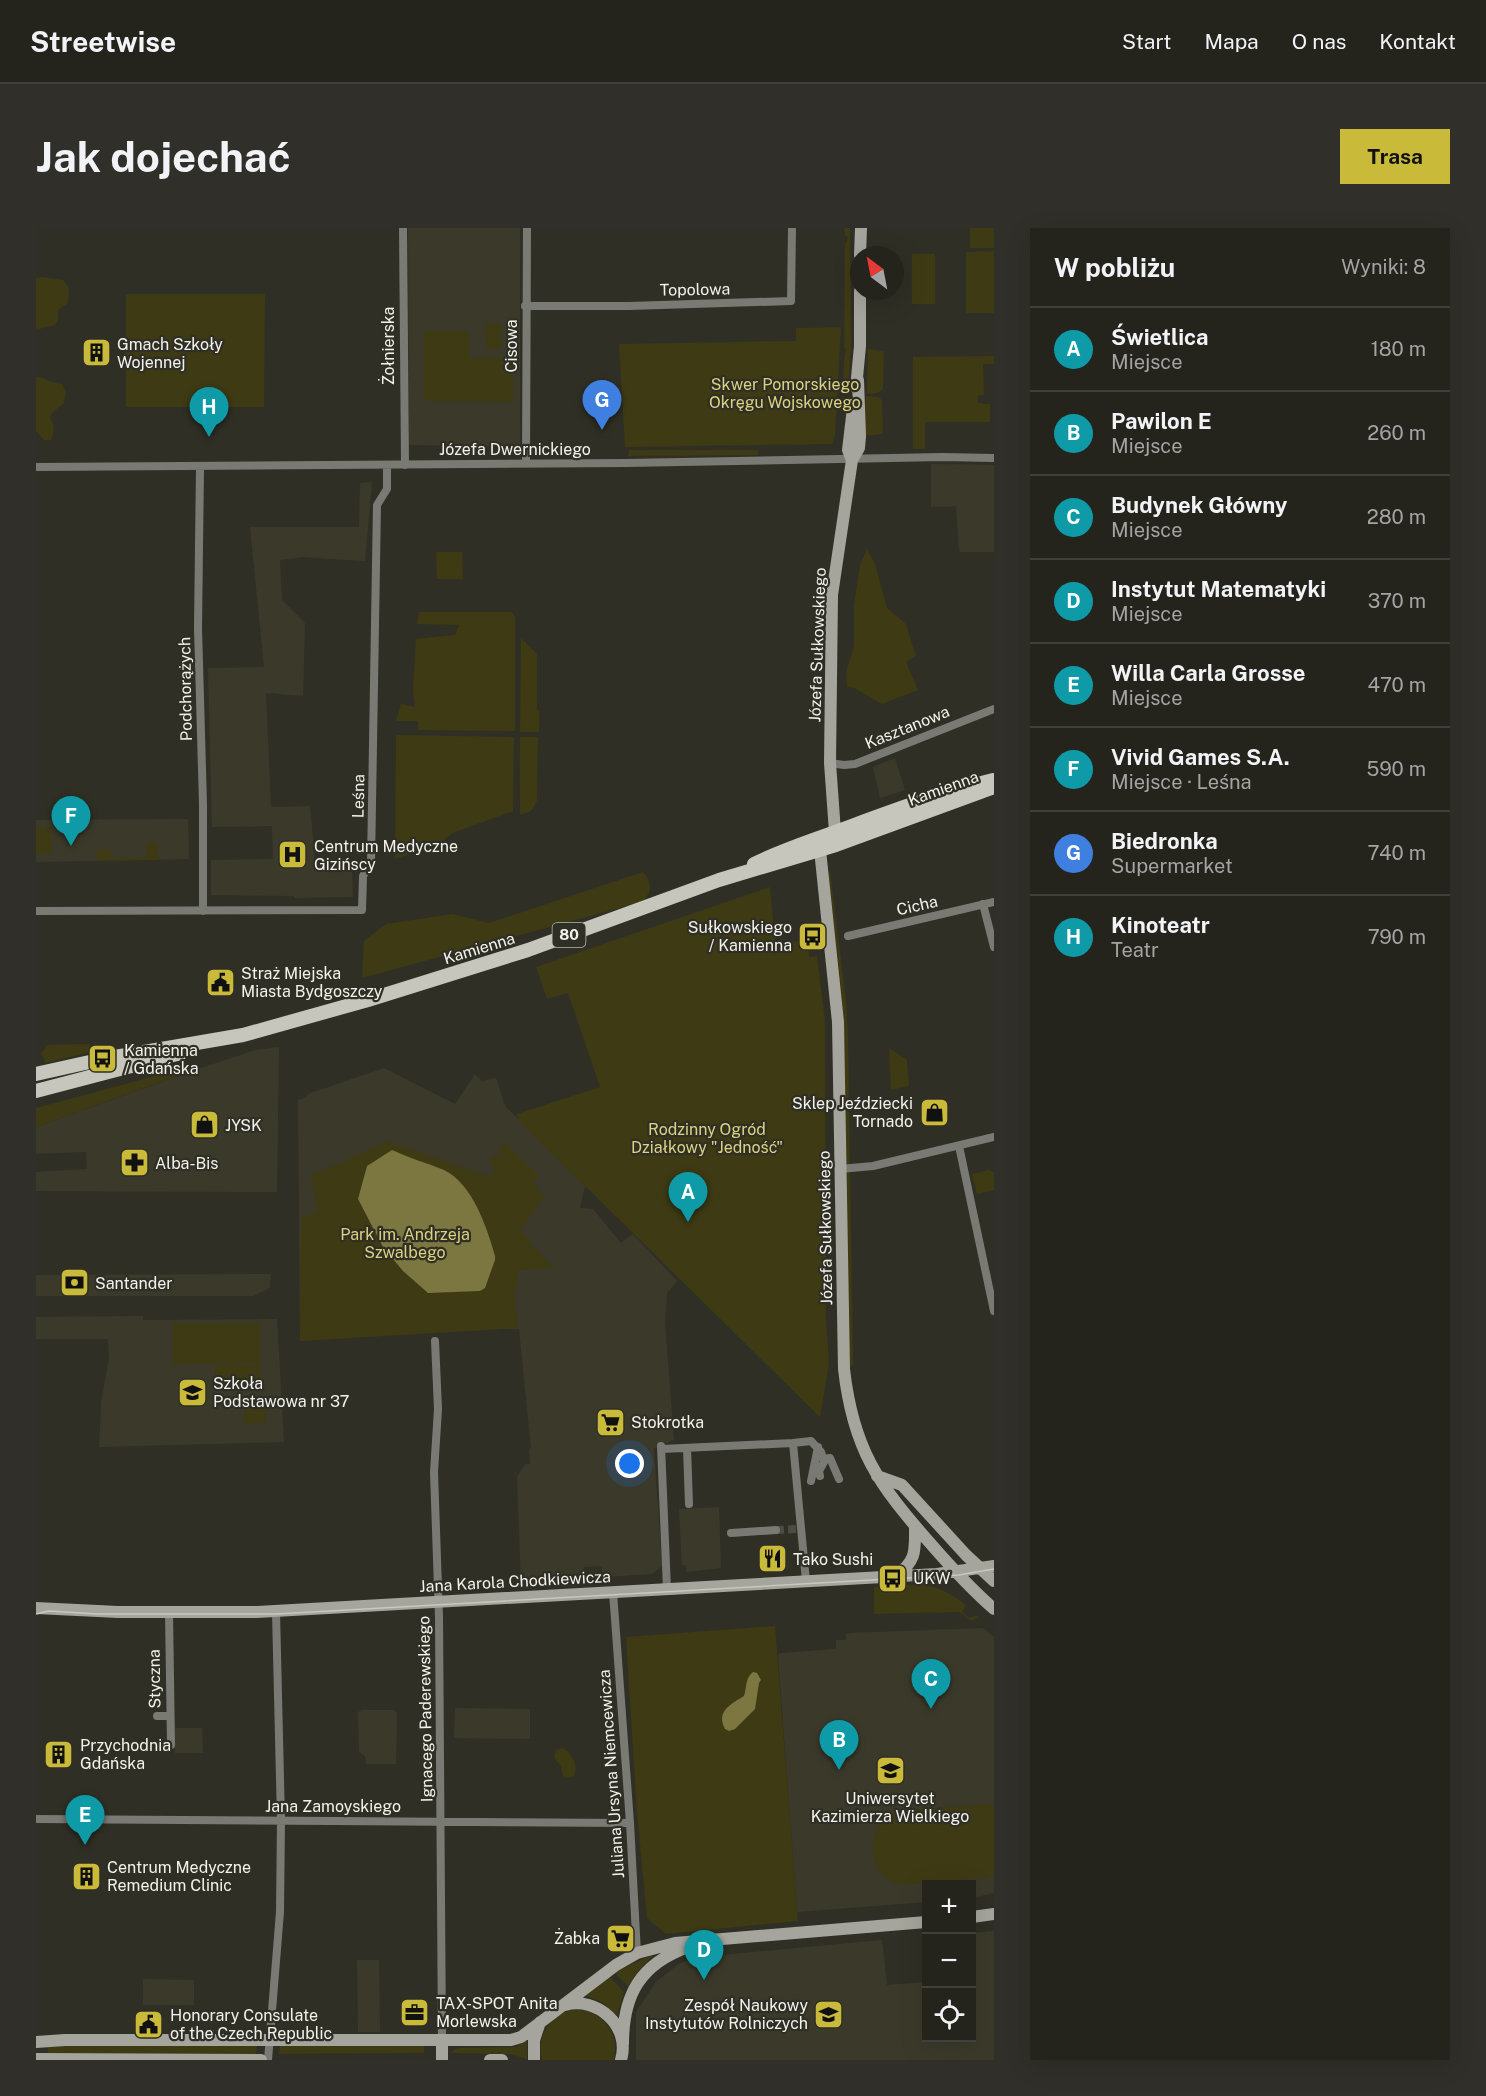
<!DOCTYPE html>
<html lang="pl">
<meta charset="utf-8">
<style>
body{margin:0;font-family:"Public Sans",sans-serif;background:#302f29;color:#f1f3f6}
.controls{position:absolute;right:18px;bottom:18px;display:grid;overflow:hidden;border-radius:0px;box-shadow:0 6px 24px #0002}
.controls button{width:54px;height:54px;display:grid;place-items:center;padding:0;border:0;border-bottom:2px solid #41403b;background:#24231c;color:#f1f3f6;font:30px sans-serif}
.compass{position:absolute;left:814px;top:18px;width:54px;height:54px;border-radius:50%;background:#24231c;box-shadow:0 6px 24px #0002;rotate:328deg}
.you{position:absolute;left:594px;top:1236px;width:21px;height:21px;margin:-15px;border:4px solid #fff;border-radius:50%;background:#1a73e8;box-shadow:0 0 0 9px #1a73e833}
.badge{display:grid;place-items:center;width:39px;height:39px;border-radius:50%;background:#c9ba3a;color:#fff;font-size:20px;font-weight:700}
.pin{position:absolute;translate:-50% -50px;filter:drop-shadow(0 2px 3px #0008)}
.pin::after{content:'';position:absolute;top:32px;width:21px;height:18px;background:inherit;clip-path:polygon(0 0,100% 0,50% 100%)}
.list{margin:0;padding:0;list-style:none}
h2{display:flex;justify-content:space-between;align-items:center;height:78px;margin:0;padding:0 24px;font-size:26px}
h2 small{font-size:20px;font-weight:400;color:#a3a4a3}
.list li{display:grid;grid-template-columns:39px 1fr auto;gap:18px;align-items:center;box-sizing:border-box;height:84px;padding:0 24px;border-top:2px solid #41403b}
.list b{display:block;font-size:22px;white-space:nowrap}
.list p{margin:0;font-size:20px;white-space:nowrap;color:#a3a4a3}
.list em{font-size:20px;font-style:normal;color:#a3a4a3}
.icon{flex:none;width:33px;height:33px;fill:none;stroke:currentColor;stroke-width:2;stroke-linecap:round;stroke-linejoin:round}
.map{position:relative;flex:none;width:958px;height:1832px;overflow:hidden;border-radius:0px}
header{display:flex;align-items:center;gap:36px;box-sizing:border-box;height:84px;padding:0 30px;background:#24231c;border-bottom:2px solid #41403b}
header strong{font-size:28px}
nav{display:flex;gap:33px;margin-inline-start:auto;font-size:21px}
.intro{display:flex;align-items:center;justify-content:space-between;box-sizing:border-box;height:144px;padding:0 36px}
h1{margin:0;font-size:42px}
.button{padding:15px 27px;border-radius:0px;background:#c9ba3a;color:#111;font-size:21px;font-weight:700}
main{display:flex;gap:36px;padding:0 36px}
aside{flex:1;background:#24231c;border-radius:0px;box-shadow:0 6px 24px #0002}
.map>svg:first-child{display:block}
.built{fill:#3b3a2a}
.green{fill:#3e3a14}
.water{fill:#7c7640}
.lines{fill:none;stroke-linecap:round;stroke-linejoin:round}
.street-tunnel{stroke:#4d4c43;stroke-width:8;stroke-dasharray:8 4;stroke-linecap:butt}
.street{stroke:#7a7a75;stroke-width:8}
.secondary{stroke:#a5a59d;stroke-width:12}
.primary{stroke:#c6c6bc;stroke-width:14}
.tram{stroke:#c8c8c1;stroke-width:1.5}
.labels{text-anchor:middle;stroke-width:4.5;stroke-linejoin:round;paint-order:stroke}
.shield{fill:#302f25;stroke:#b8b8b0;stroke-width:1.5}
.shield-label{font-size:15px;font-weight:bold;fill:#f2f2ec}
.street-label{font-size:16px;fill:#f2f2ec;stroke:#302f25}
.poi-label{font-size:16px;fill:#f2f2ec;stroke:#302f25;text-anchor:start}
.park-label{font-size:16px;fill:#dbd27f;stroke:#302f25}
</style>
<header>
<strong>Streetwise</strong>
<nav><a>Start</a><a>Mapa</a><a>O nas</a><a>Kontakt</a></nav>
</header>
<div class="intro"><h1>Jak dojechać</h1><a class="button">Trasa</a></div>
<main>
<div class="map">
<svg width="958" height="1832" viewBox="0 0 958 1832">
<rect width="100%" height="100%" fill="#302f25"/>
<path class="built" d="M372,0H484V219L373,217Z
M895,236L958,237V324H926L923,323L920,278L895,279Z
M336,254L329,333L266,329L244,332L246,372L269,395L267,468L230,465L235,579L274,578L279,632L290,641L316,642L317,669L259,670L258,668L175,667V632L237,631L236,598L176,599L172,440L228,439L214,299H323L324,255Z
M859,530L869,562L844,570L837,539Z
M152,591L153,631L0,634V592Z
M243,819L241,964L0,963V944L51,941L50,924L0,926V899L159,842L220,822Z
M348,840L419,876L439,846L446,853L460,850L469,878L549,958L544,980L557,981L585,1015L597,1006L641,1053L631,1065L629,1094L638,1212L618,1221L626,1338L616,1346L566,1349V1338L548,1339V1350L485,1354L481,1249L489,1236H494L493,1221L495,1220L483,1101L409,1102L264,1113L262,872L271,869L272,866Z
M235,1046L234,1060L217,1068H0V1047Z
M107,1088V1092L241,1091L248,1214L63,1219L65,1175L73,1130L72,1111H0V1089Z
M683,1279L685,1340L650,1344V1338L646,1336L643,1281Z
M947,1400L958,1409V1665L936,1670V1656H890V1674L761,1684L742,1427L745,1425L800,1421V1412H810V1406L815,1405Z
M419,1480L494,1481V1511L418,1510Z
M326,1482H358L361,1485L360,1536H330L329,1528L323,1524L322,1484Z
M139,1500H166L167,1525H139Z
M958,1703V1832H600V1784L620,1754L644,1735L664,1729L846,1712L851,1757L890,1754V1810H936V1705Z
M321,1732H343L344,1804H322Z
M107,1751L158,1752V1777H107Z"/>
<path class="green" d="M808,0H814L815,120L812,164H810L807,162L808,131L810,121L808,120L809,17L812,10L809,7Z
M934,0H958V20H934Z
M958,23V85H930V24Z
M876,26H899V76H876Z
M6,49L27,52L33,60L32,75L22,82V92L19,97L3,101L0,100V50Z
M90,66H229L228,179H90Z
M449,95H465V121H451Z
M805,99L799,208L796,216L589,219L583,116L760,113V100Z
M388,103H433V130H477V174L388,173Z
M832,121L848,123L847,161L841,165L831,166Z
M958,128V136H947L948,167L942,168V175L954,176V194H889V221H877V129Z
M2,149C12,151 14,155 26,156L30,165L28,175L16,185L14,190C20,198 18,204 15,212H8L0,203V150Z
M830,168L842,169L846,172L847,206L827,208Z
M593,222H722V227L592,228Z
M831,321L839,336L851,380L870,396L880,428L870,434L882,462L846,476L818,460L811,459L810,444L818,419V377L824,337Z
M400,324H426L427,351H401Z
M383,384H476L479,389V503L382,502V493H360L365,476L379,479L377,461L380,411L419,407L423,397L381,396Z
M485,410L501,426V482L503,483V504H484Z
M360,507L478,509L477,583L417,605L401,617L359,631Z
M484,509H502L501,573L495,583L484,587Z
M15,599L16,625L0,626V600Z
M110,615H121L122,632L61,633V621H75V630H110Z
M794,643L810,773L812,809L817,1135L815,1140L813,1137L808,801L803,741L792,644Z
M607,644C617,655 616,664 606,674L326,750L328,713L350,696L416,686L453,695Z
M734,659L739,716L771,712L773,729L781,728L789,793L790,1091L793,1135L784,1189L482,892L481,886L564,859L532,765L511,771L500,739Z
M53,816L59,823L9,835L7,828L4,827L11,817Z
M853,820L871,832L873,858L855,862Z
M141,842L144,847L0,899V880Z
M351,913L451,948L459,945L454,929L466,926L463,921L469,914L503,948L496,955L509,968L484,1003L518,1040L483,1042L478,1069L482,1100L264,1113L265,990L282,983L275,946L298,938Z
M953,942L958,944V962L941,966L936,946Z
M224,1095V1135L137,1136V1095Z
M179,1137H224V1161L180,1162Z
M229,1177L230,1195L209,1196L208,1178Z
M886,1356C904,1360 917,1366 930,1377L926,1384L933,1390L940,1387L943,1389L935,1393L924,1384L838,1386V1359Z
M739,1398L762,1693L630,1706L611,1690L601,1584L590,1409Z
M526,1520C537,1524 543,1540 537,1549L530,1550L527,1548L525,1538L518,1530L520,1522Z
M958,1576V1649L861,1657C828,1643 829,1594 864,1582Z
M614,1728H617L602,1743L592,1758L578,1744Z
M573,1748L588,1764L581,1787L566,1774L548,1767Z
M534,1782C564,1779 584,1802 578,1832H506C501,1809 511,1790 534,1782Z
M491,1812V1831L474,1826L414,1825L419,1821L424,1820L480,1819Z
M221,1816L220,1826L12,1827V1819L36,1817Z
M388,1816V1825L243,1826L244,1817Z"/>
<path class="water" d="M356,922C373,930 391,935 408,942C437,956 451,1000 459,1028V1032L449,1060L444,1063L392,1065L367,1043L347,1019L322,971L331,938Z
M717,1444L721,1445L725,1452L723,1455L719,1481L699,1501L693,1503L689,1501C679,1483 697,1475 708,1468C711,1459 709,1450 717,1444Z"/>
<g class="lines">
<path class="street-tunnel" d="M740,1302L762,1301"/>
<path class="street" d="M367,0L369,237
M489,78H593L755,73L756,0
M490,235L491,0
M0,239L590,235L907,229L958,230
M164,239L162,400L167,577V683
M794,535L808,537L819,536L958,481
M947,676L958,719
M0,683L326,682L327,648L335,635L341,277L351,261V237
M812,708L958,674
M923,918L958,1083
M804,941L837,938L958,909
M399,1113L402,1181L398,1244L403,1389L406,1813
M757,1215L775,1213L785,1224L788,1234L783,1243L784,1248
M625,1218L631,1361
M651,1220L653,1276
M626,1221L757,1215L770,1353
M787,1231L794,1230L803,1251
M775,1253L782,1219
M695,1305L740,1302
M577,1364L594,1595L601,1725
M133,1384L135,1517
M121,1488H134
M0,1591C198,1593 396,1593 594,1595
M232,1832L244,1684L245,1592L240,1384"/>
<path class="secondary" d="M824,27L825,0
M820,160L824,118V63
M816,232L812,222L817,180
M799,604L794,535L796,367L816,232L823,220L824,208L822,152
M784,622L802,794L808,1141C817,1221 842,1256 894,1315C914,1338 935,1361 958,1381
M841,1248L866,1257L930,1327L958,1353
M860,1348C881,1332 879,1323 879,1298
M0,1380L82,1384H221L901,1346L958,1338
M936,1689L958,1686
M529,1777C561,1768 595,1798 585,1832
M406,1813V1832
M0,1814L29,1812H475L485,1809L580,1737L601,1725L639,1715L890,1694
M587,1816C587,1767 604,1736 652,1719
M0,1831L225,1832
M454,1832H466
M498,1832V1812L504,1794"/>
<path class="primary" d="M718,636C744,623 772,614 799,604C851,585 903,565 957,552
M0,846L67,831L207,807L332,772L492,722L683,652L800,617L958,559
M0,863L145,825"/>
<path class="tram" d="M0,1386L13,1383L62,1386H240L923,1347L958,1341"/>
</g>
<defs>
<symbol id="building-square" viewBox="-11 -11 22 22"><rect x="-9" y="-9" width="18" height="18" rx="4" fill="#c9ba3a" stroke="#302f25"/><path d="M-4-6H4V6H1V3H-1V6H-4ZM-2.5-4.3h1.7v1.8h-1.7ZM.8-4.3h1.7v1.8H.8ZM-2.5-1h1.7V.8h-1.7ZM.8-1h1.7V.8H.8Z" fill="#111"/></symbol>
<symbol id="hospital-square" viewBox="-11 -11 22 22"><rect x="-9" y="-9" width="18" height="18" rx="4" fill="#c9ba3a" stroke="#302f25"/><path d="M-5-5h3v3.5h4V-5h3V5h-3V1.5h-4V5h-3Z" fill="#111"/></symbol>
<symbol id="bus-square" viewBox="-11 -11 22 22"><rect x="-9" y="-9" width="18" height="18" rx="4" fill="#c9ba3a" stroke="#302f25"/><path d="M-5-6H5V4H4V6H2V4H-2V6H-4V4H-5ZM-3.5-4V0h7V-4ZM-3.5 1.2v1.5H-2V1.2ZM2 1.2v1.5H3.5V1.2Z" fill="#111"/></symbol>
<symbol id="civic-square" viewBox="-11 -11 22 22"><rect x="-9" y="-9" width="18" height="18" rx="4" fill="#c9ba3a" stroke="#302f25"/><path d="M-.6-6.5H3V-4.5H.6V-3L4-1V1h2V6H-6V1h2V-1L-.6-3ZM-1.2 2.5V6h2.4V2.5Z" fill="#111"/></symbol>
<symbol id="shop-square" viewBox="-11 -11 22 22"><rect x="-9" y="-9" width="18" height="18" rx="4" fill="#c9ba3a" stroke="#302f25"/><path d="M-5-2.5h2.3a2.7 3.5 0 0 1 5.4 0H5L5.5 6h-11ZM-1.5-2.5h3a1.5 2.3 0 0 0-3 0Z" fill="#111"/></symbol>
<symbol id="pharmacy-square" viewBox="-11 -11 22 22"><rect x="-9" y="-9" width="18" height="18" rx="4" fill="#c9ba3a" stroke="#302f25"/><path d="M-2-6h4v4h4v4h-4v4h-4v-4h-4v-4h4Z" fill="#111"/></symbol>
<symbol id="bank-square" viewBox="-11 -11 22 22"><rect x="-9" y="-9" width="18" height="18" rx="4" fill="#c9ba3a" stroke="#302f25"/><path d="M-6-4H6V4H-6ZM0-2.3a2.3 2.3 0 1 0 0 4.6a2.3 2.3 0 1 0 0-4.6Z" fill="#111"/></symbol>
<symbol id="school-square" viewBox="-11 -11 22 22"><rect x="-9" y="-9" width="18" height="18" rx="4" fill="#c9ba3a" stroke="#302f25"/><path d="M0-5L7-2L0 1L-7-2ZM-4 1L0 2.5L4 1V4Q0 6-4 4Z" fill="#111"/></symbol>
<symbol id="supermarket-square" viewBox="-11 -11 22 22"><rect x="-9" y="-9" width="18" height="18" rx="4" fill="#c9ba3a" stroke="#302f25"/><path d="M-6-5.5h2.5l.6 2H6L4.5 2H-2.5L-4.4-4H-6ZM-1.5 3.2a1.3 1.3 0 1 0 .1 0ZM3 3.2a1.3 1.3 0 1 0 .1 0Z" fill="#111"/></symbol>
<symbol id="restaurant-square" viewBox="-11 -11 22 22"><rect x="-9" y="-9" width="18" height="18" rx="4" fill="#c9ba3a" stroke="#302f25"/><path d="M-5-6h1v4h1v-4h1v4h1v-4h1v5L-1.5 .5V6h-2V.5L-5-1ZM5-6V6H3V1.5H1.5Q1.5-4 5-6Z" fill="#111"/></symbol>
<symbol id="university-square" viewBox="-11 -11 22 22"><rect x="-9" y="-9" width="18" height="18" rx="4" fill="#c9ba3a" stroke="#302f25"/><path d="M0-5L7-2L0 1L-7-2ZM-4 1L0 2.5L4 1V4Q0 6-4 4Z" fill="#111"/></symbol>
<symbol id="office-square" viewBox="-11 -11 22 22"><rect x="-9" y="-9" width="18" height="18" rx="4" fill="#c9ba3a" stroke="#302f25"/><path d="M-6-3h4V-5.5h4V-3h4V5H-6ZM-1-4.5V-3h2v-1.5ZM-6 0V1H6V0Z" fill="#111"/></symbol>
</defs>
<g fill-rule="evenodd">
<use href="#building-square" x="44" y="108" width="33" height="33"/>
<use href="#hospital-square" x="240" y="610" width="33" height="33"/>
<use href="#bus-square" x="760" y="692" width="33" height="33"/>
<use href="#civic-square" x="168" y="738" width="33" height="33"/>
<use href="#bus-square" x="50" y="814" width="33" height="33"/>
<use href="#shop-square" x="882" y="868" width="33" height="33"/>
<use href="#shop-square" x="152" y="880" width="33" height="33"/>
<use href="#pharmacy-square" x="82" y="918" width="33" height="33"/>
<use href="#bank-square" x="22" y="1038" width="33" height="33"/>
<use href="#school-square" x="140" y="1148" width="33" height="33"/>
<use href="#supermarket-square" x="558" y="1178" width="33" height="33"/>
<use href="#restaurant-square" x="720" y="1314" width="33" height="33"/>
<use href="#bus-square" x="840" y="1334" width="33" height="33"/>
<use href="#building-square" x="6" y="1510" width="33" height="33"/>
<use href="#university-square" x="838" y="1526" width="33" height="33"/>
<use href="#building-square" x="34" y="1632" width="33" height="33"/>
<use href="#supermarket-square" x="568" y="1694" width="33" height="33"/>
<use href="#office-square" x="362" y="1768" width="33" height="33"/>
<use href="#university-square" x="776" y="1770" width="33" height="33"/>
<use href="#civic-square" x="96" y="1780" width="33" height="33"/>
</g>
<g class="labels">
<rect class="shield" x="516.5" y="695" width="33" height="24" rx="4.5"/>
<g class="shield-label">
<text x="533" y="712">80</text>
</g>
<g class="street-label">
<text transform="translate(659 61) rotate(-1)" y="6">Topolowa</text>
<text transform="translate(352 118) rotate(-90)" y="6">Żołnierska</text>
<text transform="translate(475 118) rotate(-90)" y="6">Cisowa</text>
<text x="479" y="227">Józefa Dwernickiego</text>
<text transform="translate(781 417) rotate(-88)" y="6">Józefa Sułkowskiego</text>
<text transform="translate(149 461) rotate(-91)" y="6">Podchorążych</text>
<text transform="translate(871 499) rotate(-22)" y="6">Kasztanowa</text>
<text transform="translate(907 560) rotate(-20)" y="6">Kamienna</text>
<text transform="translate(322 568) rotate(-89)" y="6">Leśna</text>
<text transform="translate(881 677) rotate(-13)" y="6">Cicha</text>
<text transform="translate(443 720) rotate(-17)" y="6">Kamienna</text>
<text transform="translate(789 1000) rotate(-91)" y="6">Józefa Sułkowskiego</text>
<text transform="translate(479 1353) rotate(-3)" y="6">Jana Karola Chodkiewicza</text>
<text transform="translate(118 1451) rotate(-91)" y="6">Styczna</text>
<text transform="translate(389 1481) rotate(-91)" y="6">Ignacego Paderewskiego</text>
<text transform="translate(575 1546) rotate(-94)" y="6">Juliana Ursyna Niemcewicza</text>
<text x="297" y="1584">Jana Zamoyskiego</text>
</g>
<g class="poi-label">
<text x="81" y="122">Gmach Szkoły<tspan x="81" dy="18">Wojennej</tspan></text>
<text x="278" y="624">Centrum Medyczne<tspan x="278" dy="18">Gizińscy</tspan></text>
<text x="756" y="705" text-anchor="end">Sułkowskiego<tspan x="756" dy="18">/ Kamienna</tspan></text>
<text x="205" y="751">Straż Miejska<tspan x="205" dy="18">Miasta Bydgoszczy</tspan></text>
<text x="88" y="828">Kamienna<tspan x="88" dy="18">/ Gdańska</tspan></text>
<text x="877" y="881" text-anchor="end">Sklep Jeździecki<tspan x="877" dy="18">Tornado</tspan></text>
<text x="189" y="903">JYSK</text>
<text x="119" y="941">Alba-Bis</text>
<text x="59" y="1061">Santander</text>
<text x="177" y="1161">Szkoła<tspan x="177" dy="18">Podstawowa nr 37</tspan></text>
<text x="595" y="1200">Stokrotka</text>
<text x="757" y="1337">Tako Sushi</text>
<text x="877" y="1356">UKW</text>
<text x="44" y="1523">Przychodnia<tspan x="44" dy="18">Gdańska</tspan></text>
<text x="854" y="1576" text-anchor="middle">Uniwersytet<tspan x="854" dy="18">Kazimierza Wielkiego</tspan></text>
<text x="71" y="1645">Centrum Medyczne<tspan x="71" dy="18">Remedium Clinic</tspan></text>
<text x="564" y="1716" text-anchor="end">Żabka</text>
<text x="400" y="1781">TAX-SPOT Anita<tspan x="400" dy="18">Morlewska</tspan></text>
<text x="772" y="1783" text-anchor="end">Zespół Naukowy<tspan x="772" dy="18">Instytutów Rolniczych</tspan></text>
<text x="134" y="1793">Honorary Consulate<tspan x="134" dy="18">of the Czech Republic</tspan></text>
</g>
<g class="park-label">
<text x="749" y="162">Skwer Pomorskiego<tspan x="749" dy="18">Okręgu Wojskowego</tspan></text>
<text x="671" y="907">Rodzinny Ogród<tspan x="671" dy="18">Działkowy "Jedność"</tspan></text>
<text x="369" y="1012">Park im. Andrzeja<tspan x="369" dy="18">Szwalbego</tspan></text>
</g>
</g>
</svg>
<div class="controls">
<button>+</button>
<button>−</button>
<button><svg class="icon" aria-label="locate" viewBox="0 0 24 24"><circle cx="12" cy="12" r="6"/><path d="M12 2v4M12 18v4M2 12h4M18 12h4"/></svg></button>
</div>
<svg class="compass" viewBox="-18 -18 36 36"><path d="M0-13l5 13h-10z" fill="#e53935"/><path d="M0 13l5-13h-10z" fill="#a3a4a3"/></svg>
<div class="you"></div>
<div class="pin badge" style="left:652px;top:994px;background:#0f9aa8">A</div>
<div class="pin badge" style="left:803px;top:1542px;background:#0f9aa8">B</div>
<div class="pin badge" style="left:895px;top:1481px;background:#0f9aa8">C</div>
<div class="pin badge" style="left:668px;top:1752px;background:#0f9aa8">D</div>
<div class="pin badge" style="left:49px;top:1617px;background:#0f9aa8">E</div>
<div class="pin badge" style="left:35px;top:618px;background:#0f9aa8">F</div>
<div class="pin badge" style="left:566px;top:202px;background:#3f7fe0">G</div>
<div class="pin badge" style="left:173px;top:209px;background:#0f9aa8">H</div>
</div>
<aside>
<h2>W pobliżu<small>Wyniki: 8</small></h2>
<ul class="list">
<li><span class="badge" style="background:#0f9aa8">A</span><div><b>Świetlica</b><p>Miejsce</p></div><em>180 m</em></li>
<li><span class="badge" style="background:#0f9aa8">B</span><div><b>Pawilon E</b><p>Miejsce</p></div><em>260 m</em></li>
<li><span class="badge" style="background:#0f9aa8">C</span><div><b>Budynek Główny</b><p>Miejsce</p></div><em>280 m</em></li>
<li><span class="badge" style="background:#0f9aa8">D</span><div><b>Instytut Matematyki</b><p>Miejsce</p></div><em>370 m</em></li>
<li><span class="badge" style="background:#0f9aa8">E</span><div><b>Willa Carla Grosse</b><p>Miejsce</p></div><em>470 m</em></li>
<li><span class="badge" style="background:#0f9aa8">F</span><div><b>Vivid Games S.A.</b><p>Miejsce · Leśna</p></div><em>590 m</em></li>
<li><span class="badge" style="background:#3f7fe0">G</span><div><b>Biedronka</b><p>Supermarket</p></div><em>740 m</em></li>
<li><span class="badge" style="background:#0f9aa8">H</span><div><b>Kinoteatr</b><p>Teatr</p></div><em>790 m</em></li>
</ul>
</aside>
</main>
